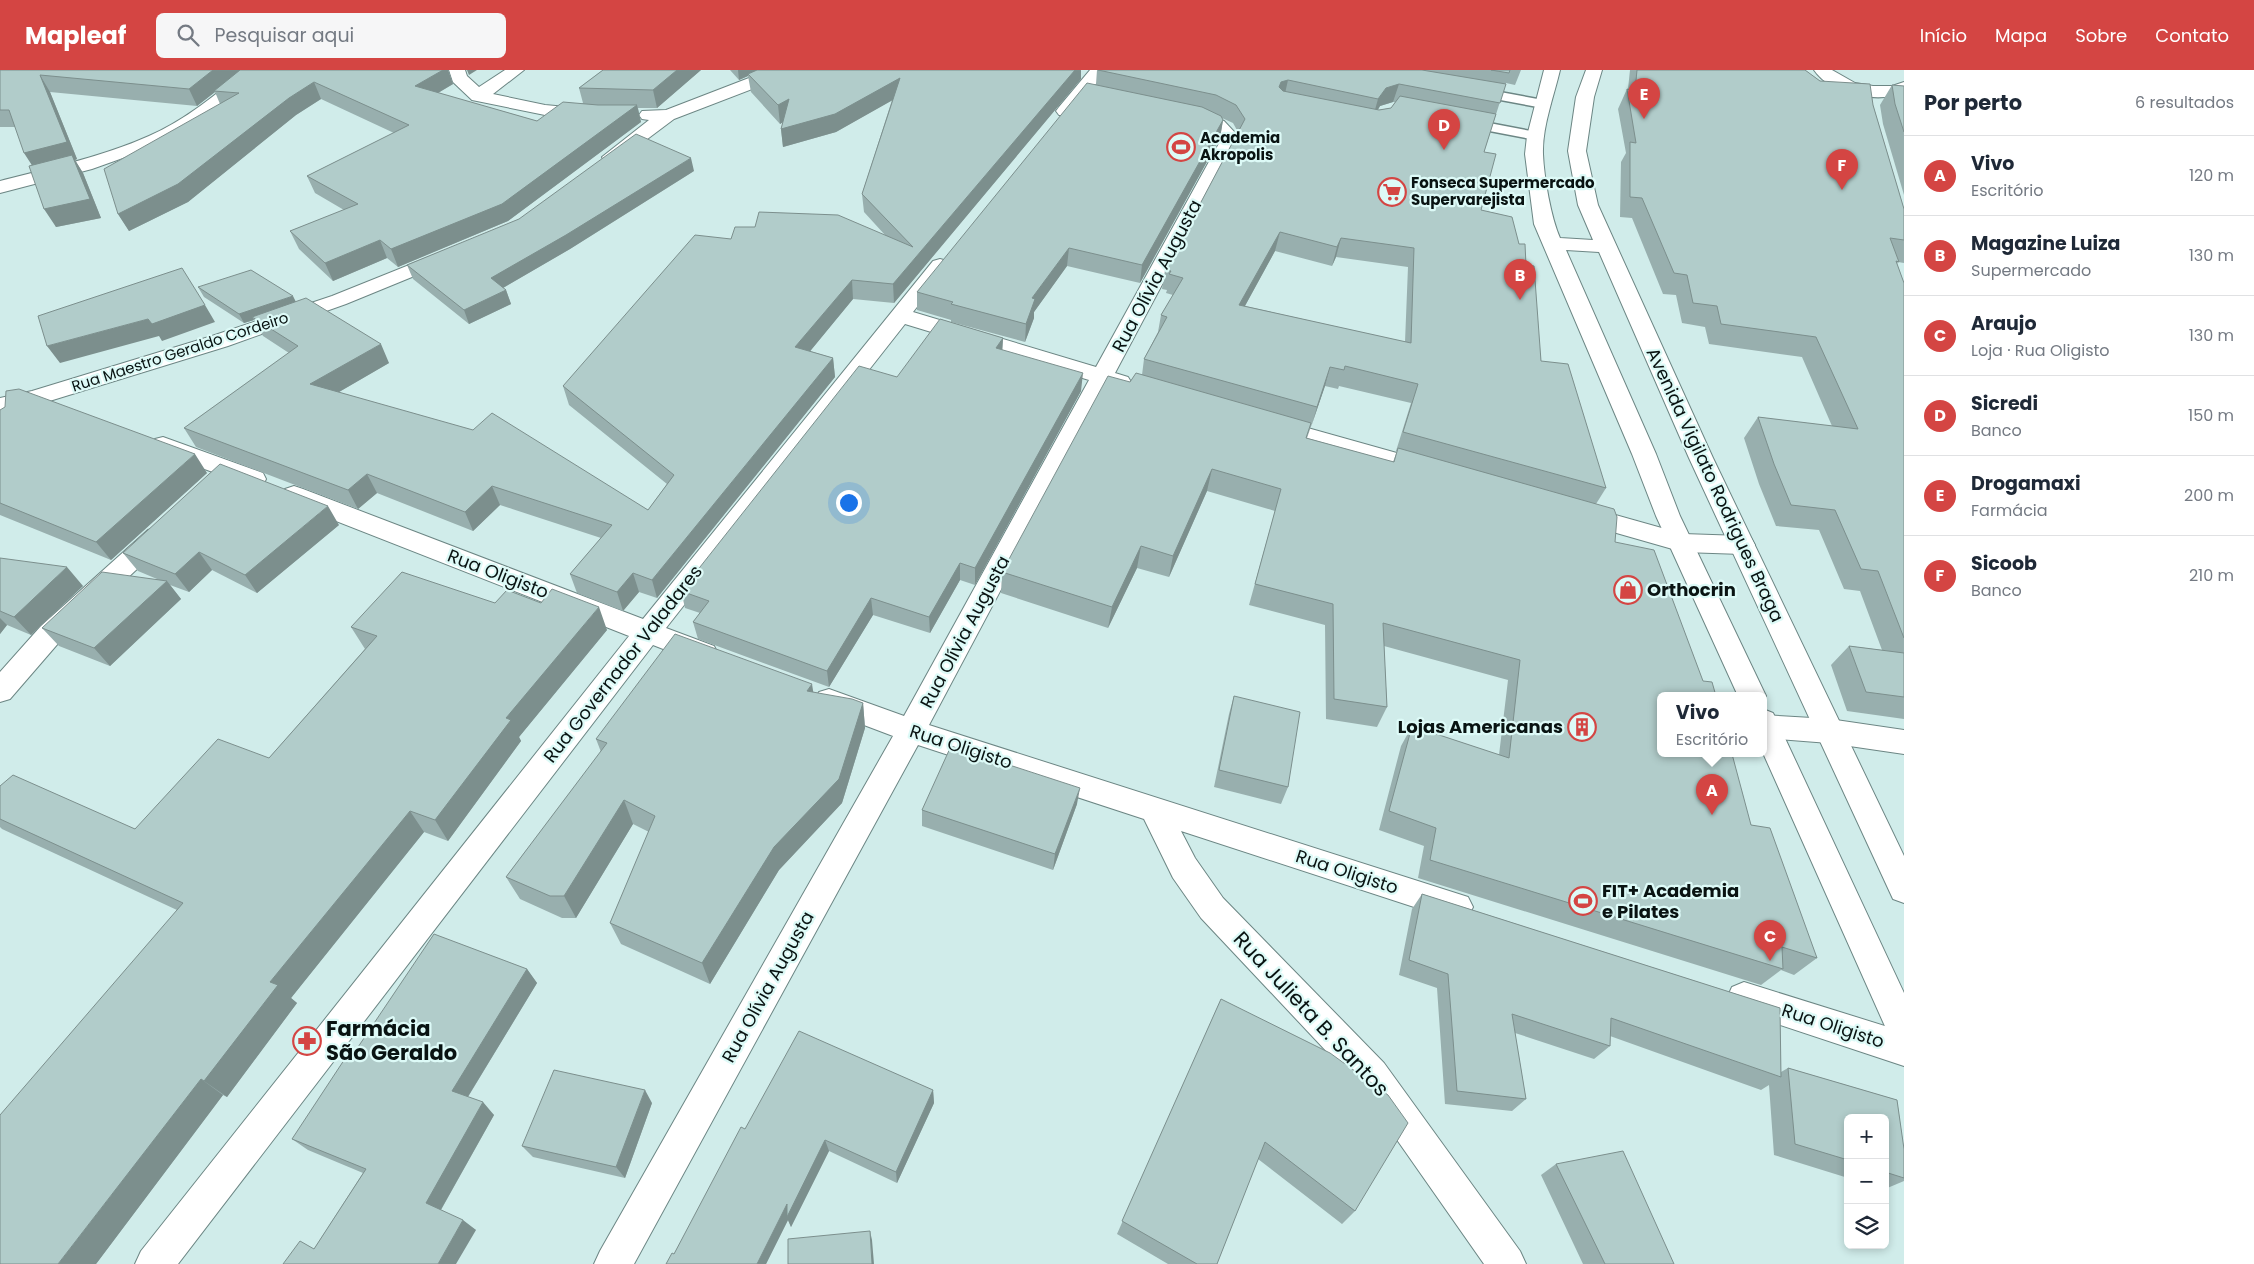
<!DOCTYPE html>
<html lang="pt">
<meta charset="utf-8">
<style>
body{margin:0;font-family:Poppins,sans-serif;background:#f6f6f7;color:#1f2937}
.controls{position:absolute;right:15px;bottom:15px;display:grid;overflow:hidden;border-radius:8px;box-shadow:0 2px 8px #0003}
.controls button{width:45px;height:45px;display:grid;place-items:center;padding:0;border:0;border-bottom:1px solid #e0e1e3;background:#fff;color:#1f2937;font:25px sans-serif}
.you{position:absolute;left:848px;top:432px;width:18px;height:18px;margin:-12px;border:4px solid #fff;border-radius:50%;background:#1a73e8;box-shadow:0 0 0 8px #1a73e833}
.badge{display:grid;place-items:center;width:32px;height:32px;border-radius:50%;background:#d44543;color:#fff;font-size:16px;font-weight:700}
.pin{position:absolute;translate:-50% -41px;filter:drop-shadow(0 1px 2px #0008)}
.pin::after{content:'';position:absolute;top:26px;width:18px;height:15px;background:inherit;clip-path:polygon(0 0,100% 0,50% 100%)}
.popup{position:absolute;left:1657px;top:622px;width:110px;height:65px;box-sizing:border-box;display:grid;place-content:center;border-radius:8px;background:#fff;filter:drop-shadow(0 1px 4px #0005);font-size:16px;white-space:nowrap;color:#747a83}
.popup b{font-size:19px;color:#1f2937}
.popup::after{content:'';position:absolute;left:50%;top:100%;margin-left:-10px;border:10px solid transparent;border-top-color:#fff}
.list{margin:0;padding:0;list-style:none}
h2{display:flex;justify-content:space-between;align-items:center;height:65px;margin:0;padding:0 20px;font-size:21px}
h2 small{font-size:16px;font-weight:400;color:#747a83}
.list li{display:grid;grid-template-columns:32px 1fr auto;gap:15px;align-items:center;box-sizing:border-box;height:80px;padding:0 20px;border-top:1px solid #e0e1e3}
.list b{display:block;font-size:19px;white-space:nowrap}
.list p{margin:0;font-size:16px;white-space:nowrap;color:#747a83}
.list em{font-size:16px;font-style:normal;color:#747a83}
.icon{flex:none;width:28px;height:28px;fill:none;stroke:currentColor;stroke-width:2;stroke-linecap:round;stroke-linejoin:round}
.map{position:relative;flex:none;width:1904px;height:1194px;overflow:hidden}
header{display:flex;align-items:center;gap:30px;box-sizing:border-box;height:70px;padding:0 25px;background:#d44543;color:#fff}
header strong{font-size:24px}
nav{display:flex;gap:28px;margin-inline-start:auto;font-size:18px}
.search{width:350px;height:45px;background:#f6f6f7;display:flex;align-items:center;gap:12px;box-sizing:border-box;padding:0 18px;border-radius:8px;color:#747a83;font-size:19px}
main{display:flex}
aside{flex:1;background:#fff}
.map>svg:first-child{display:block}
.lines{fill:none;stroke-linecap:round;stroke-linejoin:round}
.service-casing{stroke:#6c8684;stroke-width:3}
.minor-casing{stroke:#6c8684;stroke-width:2}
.tertiary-casing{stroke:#6c8684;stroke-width:2}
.secondary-casing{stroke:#6c8684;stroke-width:2}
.service{fill:#fff;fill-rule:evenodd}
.minor{fill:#fff;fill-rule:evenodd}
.tertiary{fill:#fff;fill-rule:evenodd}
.secondary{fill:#fff;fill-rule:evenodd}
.wall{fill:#98afae;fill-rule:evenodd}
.shaded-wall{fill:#7c8f8d}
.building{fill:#b1ccca;stroke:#7c8f8d;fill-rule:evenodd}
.labels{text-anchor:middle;stroke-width:4.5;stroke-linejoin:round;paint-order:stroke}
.far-poi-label{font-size:15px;font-weight:bold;fill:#091312;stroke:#ddfaf7;text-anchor:start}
.far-street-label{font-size:15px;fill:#091312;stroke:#ddfaf7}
.street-label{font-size:18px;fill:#091312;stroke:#ddfaf7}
.poi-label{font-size:18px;font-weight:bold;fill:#091312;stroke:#ddfaf7;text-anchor:start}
.near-street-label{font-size:21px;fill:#091312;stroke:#ddfaf7}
.near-poi-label{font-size:21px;font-weight:bold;fill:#091312;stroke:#ddfaf7;text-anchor:start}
</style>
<header>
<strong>Mapleaf</strong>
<div class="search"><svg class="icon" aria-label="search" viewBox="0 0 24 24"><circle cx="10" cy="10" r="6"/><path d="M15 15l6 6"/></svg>Pesquisar aqui</div>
<nav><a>Início</a><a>Mapa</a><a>Sobre</a><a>Contato</a></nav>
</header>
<main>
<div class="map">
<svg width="1904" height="1194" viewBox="0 0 1904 1194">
<rect width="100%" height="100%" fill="#d0ecea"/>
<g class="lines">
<defs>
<path id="service" d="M1473,17L1543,30L1550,34L1543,38L1468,24L1466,21Z
M1463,48L1536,62L1543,66L1536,70L1458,55L1456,52L1458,49Z"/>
<path id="minor" d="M246,0H265L205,50L162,74L92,99L0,123V111C50,98 102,87 149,66C186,50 216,24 246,0Z
M449,0H465L467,6L479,17L505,0H524L493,24L545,35L588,39L594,40L597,44L594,48L588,49L545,45L472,30L453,12Z
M777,0H809L807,4L773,11L674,49L618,91L611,93L604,91L602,87L649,50L642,49L639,45L642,41L666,40L762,3Z
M1090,0H1107L1071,45H1059L1056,41L1059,37Z
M1188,40L1224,51L1240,68L1115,303L1128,307L1131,312L1128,317L1120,319L1109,316L929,655L1468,827L1473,837L1468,847L1457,851L1181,761L1195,788L1223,828L1384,993L1520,1181L1526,1194H1484L1360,1017L1201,848L1173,808L1144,749L918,675L634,1194H594L600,1181L893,666L819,638L815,630L819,622L829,619L904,646L1089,310L905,254L666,558L714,576L718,584L714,592L704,595L653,575L178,1194H135L141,1181L629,566L285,431L282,425L285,419L294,416L303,419L643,549L933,191L940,189L947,191L950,195L913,242L1096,297L1222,68C1210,53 1185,54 1179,45L1182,41Z
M444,181L451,183L454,187L451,191L346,234L228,276L43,333L0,342V328L32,321L212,266L332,226Z
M1272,348L1436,394L1440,400L1436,406L1428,408L1264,361L1260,356L1264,351Z
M163,367L263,403L266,409L263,415L254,417L155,381L151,375L155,369Z
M1580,435L1683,464L1742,466L1751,468L1755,475L1751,482L1742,484L1683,482L1571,450L1568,444L1571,438Z
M157,457L166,460L170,466L166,472L61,570L10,629L0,632V602L41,556L148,460Z
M1763,645L1829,649L1904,660V684L1829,673L1765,668L1763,667Z
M1744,912L1904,962V996L1732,939L1727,928L1732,917Z"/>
<path id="tertiary" d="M1544,0H1560C1554,26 1542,57 1543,84C1544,108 1551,147 1560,168L1593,170L1578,135L1568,81L1576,27L1586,0H1602L1594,27L1586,81L1598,135L1713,388L1904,786V833L1893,829L1689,388L1599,182L1566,180L1656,384L1680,446L1766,626L1763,631V626H1738L1656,446L1632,384L1534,154L1525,84L1527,66Z
M1763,639L1773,643L1777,651L1904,923V977L1892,972L1763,683Z"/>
<path id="secondary" d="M1814,0H1832L1855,13L1873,16H1892L1904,12V23C1877,33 1831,25 1814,0Z"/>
</defs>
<use href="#service" class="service-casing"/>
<use href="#minor" class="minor-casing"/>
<use href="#tertiary" class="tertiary-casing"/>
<use href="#secondary" class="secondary-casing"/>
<use href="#service" class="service"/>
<use href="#minor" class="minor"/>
<use href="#tertiary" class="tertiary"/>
<use href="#secondary" class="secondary"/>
</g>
<path class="wall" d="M0,0H448L453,14L438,23L537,51L583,33L579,18L603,0H701L657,38H638L641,52L508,151L398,197L387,188L333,211L299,179L290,161L344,140L315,123L307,106L394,63L321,29L296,45L188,132L129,161L118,144L220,34L215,22L197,36L50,22L77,89L75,90L83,103L101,148L56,157L32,95L15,57H0Z
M730,0H1081V9L894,233L853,229L810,281L833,288L835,307L657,528L639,522L623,541L577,523L570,504L601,468L500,435L473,461L377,423L358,439L196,377L184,358L289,283L263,266L254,250L244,253L204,227L198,217L295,232L389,293L339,322L648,440L667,414L569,335L563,316L731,169L885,165L864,142L862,124L892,30L836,62L783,77L781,59L783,52L780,54L751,22L748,6L739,10Z
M1097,0H1521L1515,15L1506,13L1484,82L1481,140L1519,174L1526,195L1541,291L1606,418L1596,434L1751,755L1817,888L1794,905L1781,900L1761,915L1418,808L1424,776L1379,760L1401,676L1412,656L1499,685L1508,610L1384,576L1387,637L1377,657L1326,649L1325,555L1249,535L1275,441L1207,421L1169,507L1137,498L1108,558L1001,523L1002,502L1130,312L1142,305L1144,289L1158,262L1161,245L1173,225L1166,223L1167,220L1162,219L1165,200L1238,62L1233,53L1222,48L1223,50L1220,68L1140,213L1067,196L1034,242V248L1025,272L951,252V250L917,240V222L1096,14ZM1393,32H1395L1391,38L1378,40L1380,36ZM1275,181L1332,196L1336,187L1408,197L1405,272L1245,236ZM1325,316L1338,319L1339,316L1411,333L1396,381H1397L1393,392L1307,368Z
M1630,0H1805L1820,11L1873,35L1904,139V193L1898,192L1897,194L1904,213V649L1847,641L1831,595L1849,576L1882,580L1860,521L1844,519L1819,460L1776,456L1759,414L1744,368L1758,347L1832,356L1802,287L1709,274L1705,257L1682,253L1676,225L1663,224L1632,148L1620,147L1621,92L1626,83L1618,39L1627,19H1628Z
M1892,15L1904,16V125L1883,54L1880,35Z
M694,101L570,179L503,218L506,220L511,234L469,254L413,209L407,195Z
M1003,268L1002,280L1081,321L975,515L960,510L930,563L873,545L829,617L698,569L693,552L700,543L685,538L681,521L897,307Z
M0,340L207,403L111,490L0,445Z
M339,455L257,523L212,500L189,522L170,515L181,529L110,596L59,576L42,558L157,509L138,501L123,483Z
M0,488L83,516L31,565L7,555L0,564Z
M495,533L607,560L519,667L521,671L448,771L424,762L291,928L297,933L227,1027L223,1025L96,1194L177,840L2,759L0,757V716L135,759L269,688L365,579L351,557Z
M813,622L863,633L865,658L842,733L779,800L710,914L621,874L610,853L649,762L633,754L576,848H562L520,829L506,807L601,682L596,669Z
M1234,626L1288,717L1281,734L1214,717L1229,644Z
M1077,734L1053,800L922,756V740Z
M1422,824L1780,938L1781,1002L1788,998L1897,1030L1904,1079V1111L1885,1119V1048H1848V1108L1774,1085L1769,1015L1761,1020L1610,966V976L1594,989L1515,963L1526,1029L1512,1041L1445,1034L1437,918L1399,905L1412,839Z
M527,899L537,913L468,1027L494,1045L441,1140L476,1160L314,1179L363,1103L308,1080L292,1069Z
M1221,929L1355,1141L1342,1154L1258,1089L1217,1194H1168L1117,1164Z
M933,1020L934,1033L897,1113L829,1081L791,1157L788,1150L766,1194H666L674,1184L745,1059Z
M652,1033L625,1108L533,1087L522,1076Z
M1556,1094L1674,1194H1583L1541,1105Z"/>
<path class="shaded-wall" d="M213,0H243L214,21L215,22L197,36L189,19Z
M443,0H448L453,14L421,33L415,16Z
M467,0H477L469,5Z
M677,0H701L657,38L653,20Z
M738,0H768L748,4V6L739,10Z
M1075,0H1081V9L894,233L893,214Z
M40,5L50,22L77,89L75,90L83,103L101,148L56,157L44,139L35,100L24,83Z
M900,8V26L836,62L783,77L781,59Z
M1288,10L1284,28L1279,17L1281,12Z
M314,12L321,29L296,45L188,132L129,161L118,144L289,28Z
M1399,14L1393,32L1380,36L1373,47L1378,29L1386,18Z
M789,29L791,47L780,54L778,35Z
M637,35L641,52L508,151L398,197L391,179Z
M1223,50L1220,68L1140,213L1142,195Z
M691,88L694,101L570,179L496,222L491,208Z
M1280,162L1275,181L1235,254L1239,235Z
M1341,168L1336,187L1332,196L1337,177Z
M380,170L387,188L333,211L325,193Z
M1069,178L1067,196L1034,242V248L1025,272L1026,254L1032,228Z
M852,210L853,229L798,296L795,277Z
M506,220L511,234L469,254L464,240Z
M293,226L298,236L252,247L254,250L244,253L239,244Z
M205,235L215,252L162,271L159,266L60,293L47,276L148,249Z
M1003,268L1002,286L996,278Z
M381,274L389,293L320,333L310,314Z
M833,288L835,307L657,528L652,510Z
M1330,297L1325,316L1311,357L1317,337Z
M1083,303L1081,321L975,515V498Z
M195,384L207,403L111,490L96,472Z
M1212,399L1207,421L1169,507L1173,486Z
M367,404L377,423L358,439L348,420Z
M492,416L500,435L473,461L465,442Z
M328,436L339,455L257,523L245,505Z
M1141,476L1137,498L1108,558L1112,537Z
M199,482L212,500L189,522L175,504Z
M960,493V510L930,563L929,547Z
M67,497L83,516L31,565L14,547Z
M633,503L639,522L623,541L617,522Z
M167,511L181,529L110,596L94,578Z
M871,528L873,545L829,617L827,601Z
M599,537L607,560L519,667L521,671L448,771L435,750L506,648Z
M0,548L7,555L0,564Z
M812,614L816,639L807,621Z
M863,633L865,658L842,733L779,800L710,914L702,893Z
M1080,718L1077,734L1053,800L1055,784Z
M624,730L633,754L576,848L564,826Z
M410,741L424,762L291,928L297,933L227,1027L204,1011L270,912Z
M527,899L537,913L464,1033L452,1021Z
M201,1009L223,1025L96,1194H58Z
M645,1020L652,1033L625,1108L616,1097Z
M933,1020L934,1033L897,1113L896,1102Z
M483,1032L494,1045L439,1143L426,1133Z
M825,1070L829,1081L791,1157L788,1150L766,1194H757L787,1134Z
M463,1150L476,1160L456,1194H438Z
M870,1161L872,1170L874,1194H872Z"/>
<path class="building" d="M0,0H213L189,19L40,5L67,72L24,83L9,40H0Z
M240,0H443L415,16L537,51L563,32L598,35H637L502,134L391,179L380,170L325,193L290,161L358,134L307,106L409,55L314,12L289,28L178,114L118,144L104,99L239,23L214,21Z
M603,0H677L653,20L579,18Z
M757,0H1075L893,214L852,210L795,277L833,288L652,510L633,503L617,522L570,504L612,455L492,416L465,442L367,404L348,420L184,358L298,276L252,247L306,228L381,274L310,314L473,360L492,343L648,440L674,405L563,316L695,165L731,169L735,157H755L759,142L838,145L913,177L862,124L900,8L835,44L781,59L789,29L778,35L748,4Z
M1098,0H1422L1506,14L1500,33L1399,14L1386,18L1378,29L1288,10L1281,12L1279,17L1283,21L1379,40L1391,38L1400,26L1496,44L1484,82L1496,84L1481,140L1512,147L1519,174H1525L1526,195L1534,196L1541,291L1568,294L1606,418L1403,362L1418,314L1345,296L1344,300L1330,297L1317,337L1144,289L1167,247L1161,245L1183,208L1169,204L1171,201L1165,200L1245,49L1236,35L1216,25ZM1280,162L1337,177L1341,168L1414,178L1411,273L1239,235Z
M1491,0H1510L1509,3Z
M1637,0H1805L1820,11L1870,14L1873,35L1904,139V170L1890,168L1899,192L1896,191L1904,213V568L1878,501L1861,499L1835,440L1791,435L1774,394L1758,347L1858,359L1816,267L1721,254L1717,236L1693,233L1687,205L1674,203L1642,128L1630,127V72L1636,73L1627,19L1635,21Z
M1087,13L1202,37L1221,46L1223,50L1142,195L1069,178L1032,228L1035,229L1026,254L951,234L953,232L917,222Z
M1892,15L1904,16V62L1895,34Z
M636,64L691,88L566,165L491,208L506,220L464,240L407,195L519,149Z
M72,85L90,129L44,139L29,96Z
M182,198L205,235L152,254L148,249L47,276L38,246Z
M251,200L293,226L239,244L198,217Z
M940,249L1003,268L996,278L1083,303L975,498L960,493L929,547L871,528L827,601L693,552L709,531L681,521L859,296L897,307Z
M1136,303L1311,353L1306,368L1394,392L1398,378L1614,439L1617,447L1615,472L1654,480L1703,611L1712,612L1716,626H1661V684H1732L1751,755L1770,758L1817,888L1782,877L1783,899L1430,790L1436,758L1389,741L1412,656L1509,688L1520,590L1383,553L1387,637L1334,629L1333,534L1255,514L1281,419L1212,399L1173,486L1141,476L1112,537L1002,502L1108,306L1130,312Z
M19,319L195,384L96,472L0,433V340L5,337L6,321Z
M220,394L328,436L245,505L199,482L175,504L123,483Z
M0,488L67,497L14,547L0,541Z
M102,502L167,511L94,578L42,558Z
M402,502L495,533L507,520L541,533L552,519L599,537L506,648L511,650L435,750L410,741L270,912L278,915L204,1011L201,1009L58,1194H0V1045L183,833L0,749V716L13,705L135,759L218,669L269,688L377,566L351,557Z
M675,564L812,614L807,621L852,629L863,633L839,709L774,777L702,893L610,853L655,746L624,730L564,826H550L506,807L607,673L596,669Z
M1849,576L1904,583V627L1866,622Z
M1234,626L1300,642L1288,717L1219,700Z
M951,676L1080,718L1055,784L922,740Z
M1422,824L1780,938L1781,1007L1611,948L1610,976L1512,944L1526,1029L1457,1021L1448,904L1409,890Z
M434,864L527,899L452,1021L483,1032L426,1133L463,1150L438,1194H283L300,1171L314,1179L366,1099L292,1069L350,981L354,983Z
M1221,929L1330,983L1388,1025L1408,1053L1355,1141L1265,1072L1217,1194H1197L1122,1151Z
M799,961L933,1020L896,1102L825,1070L787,1147V1134L757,1194H666L672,1183L674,1184L741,1057L745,1059Z
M1788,998L1897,1030L1904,1079V1108L1885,1102V1048H1848V1090L1795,1074Z
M554,1000L645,1020L616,1097L522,1076Z
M1623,1081L1674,1194H1605L1556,1094Z
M870,1161L872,1194H788V1169Z"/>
<defs>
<symbol id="stadium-ring" viewBox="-11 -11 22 22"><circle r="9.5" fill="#ddfaf7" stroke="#d44543" stroke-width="1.5"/><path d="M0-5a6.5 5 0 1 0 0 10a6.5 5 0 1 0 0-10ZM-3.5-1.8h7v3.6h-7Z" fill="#d44543"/></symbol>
<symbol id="supermarket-ring" viewBox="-11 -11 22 22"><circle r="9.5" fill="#ddfaf7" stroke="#d44543" stroke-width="1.5"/><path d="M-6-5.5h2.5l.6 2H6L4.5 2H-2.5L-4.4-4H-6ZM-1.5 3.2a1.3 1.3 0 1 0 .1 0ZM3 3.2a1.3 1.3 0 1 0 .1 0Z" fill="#d44543"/></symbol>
<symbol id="shop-ring" viewBox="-11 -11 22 22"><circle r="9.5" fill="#ddfaf7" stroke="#d44543" stroke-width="1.5"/><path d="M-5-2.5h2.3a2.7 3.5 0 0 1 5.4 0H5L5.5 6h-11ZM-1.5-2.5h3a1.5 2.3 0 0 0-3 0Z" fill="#d44543"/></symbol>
<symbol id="building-ring" viewBox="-11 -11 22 22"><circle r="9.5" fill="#ddfaf7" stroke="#d44543" stroke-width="1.5"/><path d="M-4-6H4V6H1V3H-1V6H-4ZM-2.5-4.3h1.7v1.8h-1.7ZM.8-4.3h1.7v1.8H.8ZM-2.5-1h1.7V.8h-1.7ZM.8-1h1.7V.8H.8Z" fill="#d44543"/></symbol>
<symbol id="pharmacy-ring" viewBox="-11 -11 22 22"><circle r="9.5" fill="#ddfaf7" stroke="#d44543" stroke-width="1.5"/><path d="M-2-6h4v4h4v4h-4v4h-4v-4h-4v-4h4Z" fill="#d44543"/></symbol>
</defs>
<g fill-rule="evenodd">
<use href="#stadium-ring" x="1165" y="61" width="32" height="32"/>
<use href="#supermarket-ring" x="1376" y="106" width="32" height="32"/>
<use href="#shop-ring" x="1612" y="504" width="32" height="32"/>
<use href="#building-ring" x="1566" y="641" width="32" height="32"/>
<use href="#stadium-ring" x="1567" y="815" width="32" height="32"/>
<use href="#pharmacy-ring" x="291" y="955" width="32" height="32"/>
</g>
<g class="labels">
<g class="far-poi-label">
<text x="1200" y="73">Academia<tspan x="1200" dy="17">Akropolis</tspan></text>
<text x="1411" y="118">Fonseca Supermercado<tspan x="1411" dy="17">Supervarejista</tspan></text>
</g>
<g class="far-street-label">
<text transform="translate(180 282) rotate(-18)" y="5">Rua Maestro Geraldo Cordeiro</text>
</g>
<g class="street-label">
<text transform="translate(1157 206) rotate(-62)" y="6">Rua Olívia Augusta</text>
<text transform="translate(1715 415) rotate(65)" y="6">Avenida Vigilato Rodrigues Braga</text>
<text transform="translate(498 504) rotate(21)" y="6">Rua Oligisto</text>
<text transform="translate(965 562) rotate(-62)" y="6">Rua Olívia Augusta</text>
<text transform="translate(623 594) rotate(-52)" y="6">Rua Governador Valadares</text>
<text transform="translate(961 677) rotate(18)" y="6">Rua Oligisto</text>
<text transform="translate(1347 802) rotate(18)" y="6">Rua Oligisto</text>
<text transform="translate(768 917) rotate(-61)" y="6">Rua Olívia Augusta</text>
<text transform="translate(1833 956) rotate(18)" y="6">Rua Oligisto</text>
</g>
<g class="poi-label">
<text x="1647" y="526">Orthocrin</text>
<text x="1563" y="663" text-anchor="end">Lojas Americanas</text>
<text x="1602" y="827">FIT+ Academia<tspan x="1602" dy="21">e Pilates</tspan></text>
</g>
<g class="near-street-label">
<text transform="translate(1311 944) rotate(47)" y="7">Rua Julieta B. Santos</text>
</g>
<g class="near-poi-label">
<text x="326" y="966">Farmácia<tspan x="326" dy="24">São Geraldo</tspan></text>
</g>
</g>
</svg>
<div class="controls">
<button>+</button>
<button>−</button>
<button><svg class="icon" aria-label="layers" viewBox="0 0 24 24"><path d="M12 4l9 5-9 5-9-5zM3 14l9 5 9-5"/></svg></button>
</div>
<div class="you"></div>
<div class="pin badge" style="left:1712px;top:745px">A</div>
<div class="popup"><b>Vivo</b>Escritório</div>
<div class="pin badge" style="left:1520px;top:230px">B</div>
<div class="pin badge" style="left:1770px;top:891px">C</div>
<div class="pin badge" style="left:1444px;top:80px">D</div>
<div class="pin badge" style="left:1644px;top:49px">E</div>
<div class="pin badge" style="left:1842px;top:120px">F</div>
</div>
<aside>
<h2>Por perto<small>6 resultados</small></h2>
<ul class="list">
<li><span class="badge">A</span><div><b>Vivo</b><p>Escritório</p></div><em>120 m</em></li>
<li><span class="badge">B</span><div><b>Magazine Luiza</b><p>Supermercado</p></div><em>130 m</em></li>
<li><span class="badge">C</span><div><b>Araujo</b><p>Loja · Rua Oligisto</p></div><em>130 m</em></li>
<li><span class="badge">D</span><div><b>Sicredi</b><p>Banco</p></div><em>150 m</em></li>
<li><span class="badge">E</span><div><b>Drogamaxi</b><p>Farmácia</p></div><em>200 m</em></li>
<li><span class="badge">F</span><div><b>Sicoob</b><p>Banco</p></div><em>210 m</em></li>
</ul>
</aside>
</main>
